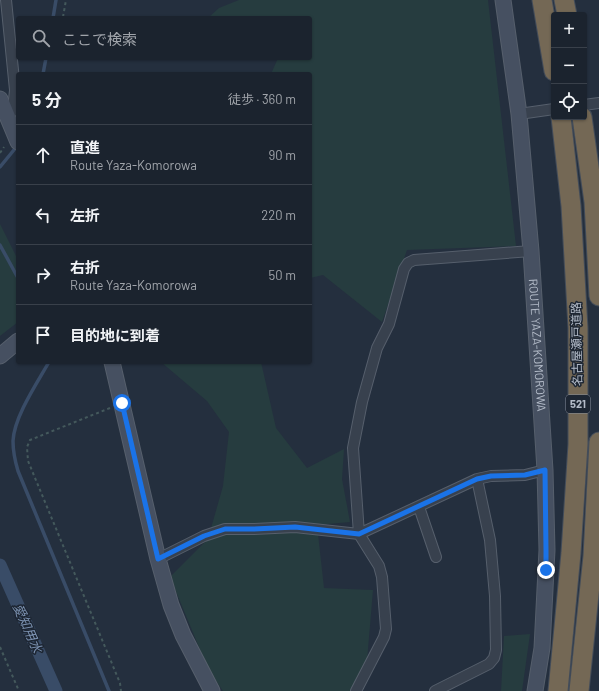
<!DOCTYPE html>
<html lang="ja">
<meta charset="utf-8">
<style>
body{margin:0;font-family:Barlow,"Noto Sans JP",sans-serif;background:#242b36;color:#f1f3f6}
.controls{position:absolute;right:12px;top:12px;display:grid;overflow:hidden;border-radius:4px;box-shadow:0 1px 3px #0004}
.controls button{width:36px;height:36px;display:grid;place-items:center;padding:0;border:0;border-bottom:1px solid #39404a;background:#1b232e;color:#f1f3f6;font:20px sans-serif}
.stop{position:absolute;width:12px;height:12px;margin:-9px;border:3px solid #1a73e8;border-radius:50%;background:#fff}
.stop.end{background:#1a73e8;border-color:#fff;box-shadow:0 1px 4px #0008}
.list{margin:0;padding:0;list-style:none}
h2{display:flex;justify-content:space-between;align-items:center;height:52px;margin:0;padding:0 16px;font-size:17px}
h2 small{font-size:13px;font-weight:400;color:#a0a4aa}
.list li{display:grid;grid-template-columns:26px 1fr auto;gap:12px;align-items:center;box-sizing:border-box;height:60px;padding:0 16px;border-top:1px solid #39404a}
.list b{display:block;font-size:15px;white-space:nowrap}
.list p{margin:0;font-size:13px;white-space:nowrap;color:#a0a4aa}
.list em{font-size:13px;font-style:normal;color:#a0a4aa}
.icon{flex:none;width:22px;height:22px;fill:none;stroke:currentColor;stroke-width:2;stroke-linecap:round;stroke-linejoin:round}
.map{position:relative;flex:none;width:599px;height:691px;overflow:hidden}
.search{position:absolute;background:#1b232e;box-shadow:0 1px 3px #0004;left:16px;top:16px;width:296px;height:44px;display:flex;align-items:center;gap:10px;box-sizing:border-box;padding:0 14px;border-radius:4px;color:#a0a4aa;font-size:15px}
.panel{position:absolute;background:#1b232e;box-shadow:0 1px 3px #0004;left:16px;top:72px;width:296px;height:292px;border-radius:4px}
.map>svg:first-child{display:block}
.green{fill:#263c3f}
.lines{fill:none;stroke-linecap:round;stroke-linejoin:round}
.stream{stroke:#394c67;stroke-width:3.5}
.canal{stroke:#394c67;stroke-width:13}
.street-casing{stroke:#565f6c;stroke-width:12}
.secondary-casing{stroke:#565f6c;stroke-width:17}
.highway-casing{stroke:#434c59;stroke-width:21}
.path{stroke:#44595c;stroke-width:2;stroke-dasharray:3 3;stroke-linecap:butt}
.street{stroke:#38414e;stroke-width:10}
.secondary{stroke:#465061;stroke-width:15}
.highway{stroke:#746855;stroke-width:19}
.route{stroke:#1a73e8;stroke-width:5}
.labels{text-anchor:middle;stroke-width:3;stroke-linejoin:round;paint-order:stroke}
.shield{fill:#1d2633;stroke:#878f9c;stroke-width:1}
.shield-label{font-size:11px;font-weight:bold;fill:#b4bcc9}
.street-label{font-size:12px;fill:#b4bcc9;stroke:#1d2633}
.water-label{font-size:13px;font-style:italic;fill:#7c92b1;stroke:#1d2633}
</style>
<div class="map">
<svg width="599" height="691" viewBox="0 0 599 691">
<rect width="100%" height="100%" fill="#242f3e"/>
<path class="green" d="M239,0H488L516,246L407,250L382,322L323,275L310,278V74H271L278,58H310V18H208L219,8Z
M0,224L18,260V322L0,336Z
M161,362H261L276,428L307,468L344,449L342,479L350,522L317,525L324,588L373,590L367,661L351,691H223L208,669L170,577L208,539L223,486L229,432L207,401Z
M530,634L522,691H501L504,636Z"/>
<g class="lines">
<path class="stream" d="M53,18L56,0
M43,74L46,58
M0,167L18,145
M0,245L18,278
M49,362C37,383 14,417 13,441C13,451 15,461 18,471L109,691"/>
<path class="canal" d="M0,565L56,691"/>
<defs>
<path id="street" d="M6,0L15,90L13,110L8,117
M584,105L599,103
M519,114L554,109
M419,507L436,557
M158,559L204,536L225,529H254L295,527L359,534L477,479L491,476L525,475L545,470
M356,691L384,637L386,629L382,577L379,566L359,534L353,448L362,402L377,348L389,324L404,269L408,263L414,260L531,251
M435,691L489,664L494,658L496,650L495,596L490,540L477,479"/>
<g id="secondary">
<path id="s1" d="M503,0L519,114L531,251L545,470L547,550L542,648L535,691"/>
<path d="M0,99L18,142"/>
<path d="M0,356L18,341"/>
<path d="M112,362L158,559L171,605L183,635L212,691"/>
</g>
<path id="highway" d="M542,0L554,71
M564,0L567,15
M582,117L594,202L599,296
M558,691L571,553L578,444V328L571,206L561,117
M579,691L593,556L599,442"/>
</defs>
<use href="#street" class="street-casing"/>
<use href="#secondary" class="secondary-casing"/>
<use href="#highway" class="highway-casing"/>
<path class="path" d="M63,17L66,0
M0,153L4,147
M110,408L30,440L27,447L28,461L120,683L121,691
M0,647L19,691"/>
<use href="#street" class="street"/>
<use href="#secondary" class="secondary"/>
<use href="#highway" class="highway"/>
</g>
<g class="lines">
<path class="route" d="M122,403L158,559L204,536L225,529H254L295,527L359,534L477,479L491,476L525,475L545,470L546,550V570"/>
</g>
<g class="labels">
<rect class="shield" x="566" y="395" width="24" height="18" rx="3"/>
<g class="shield-label">
<text x="578" y="408">521</text>
</g>
<g class="street-label">
<text transform="translate(577 344) rotate(-91)" y="4">名古屋瀬戸道路</text>
<text dy="4" stroke="none"><textPath href="#s1" startOffset="347">ROUTE YAZA-KOMOROWA</textPath></text>
</g>
<g class="water-label">
<text transform="translate(28 628) rotate(66)" y="5">愛知用水</text>
</g>
</g>
</svg>
<div class="controls">
<button>+</button>
<button>−</button>
<button><svg class="icon" aria-label="locate" viewBox="0 0 24 24"><circle cx="12" cy="12" r="6"/><path d="M12 2v4M12 18v4M2 12h4M18 12h4"/></svg></button>
</div>
<div class="stop" style="left:122px;top:403px"></div>
<div class="stop end" style="left:546px;top:570px"></div>
<div class="search"><svg class="icon" aria-label="search" viewBox="0 0 24 24"><circle cx="10" cy="10" r="6"/><path d="M15 15l6 6"/></svg>ここで検索</div>
<section class="panel">
<h2>5 分<small>徒歩 · 360 m</small></h2>
<ul class="list">
<li><svg class="icon" aria-label="ahead" viewBox="0 0 24 24"><path d="M12 20V5M6 11l6-6 6 6"/></svg><div><b>直進</b><p>Route Yaza-Komorowa</p></div><em>90 m</em></li>
<li><svg class="icon" aria-label="left" viewBox="0 0 24 24"><path d="M17 20v-9H6M10 6l-5 5 5 5"/></svg><div><b>左折</b></div><em>220 m</em></li>
<li><svg class="icon" aria-label="right" viewBox="0 0 24 24"><path d="M7 20v-9h11M14 6l5 5-5 5"/></svg><div><b>右折</b><p>Route Yaza-Komorowa</p></div><em>50 m</em></li>
<li><svg class="icon" aria-label="arrive" viewBox="0 0 24 24"><path d="M6 21V4h12l-3 4 3 4H6"/></svg><div><b>目的地に到着</b></div></li>
</ul>
</section>
</div>
